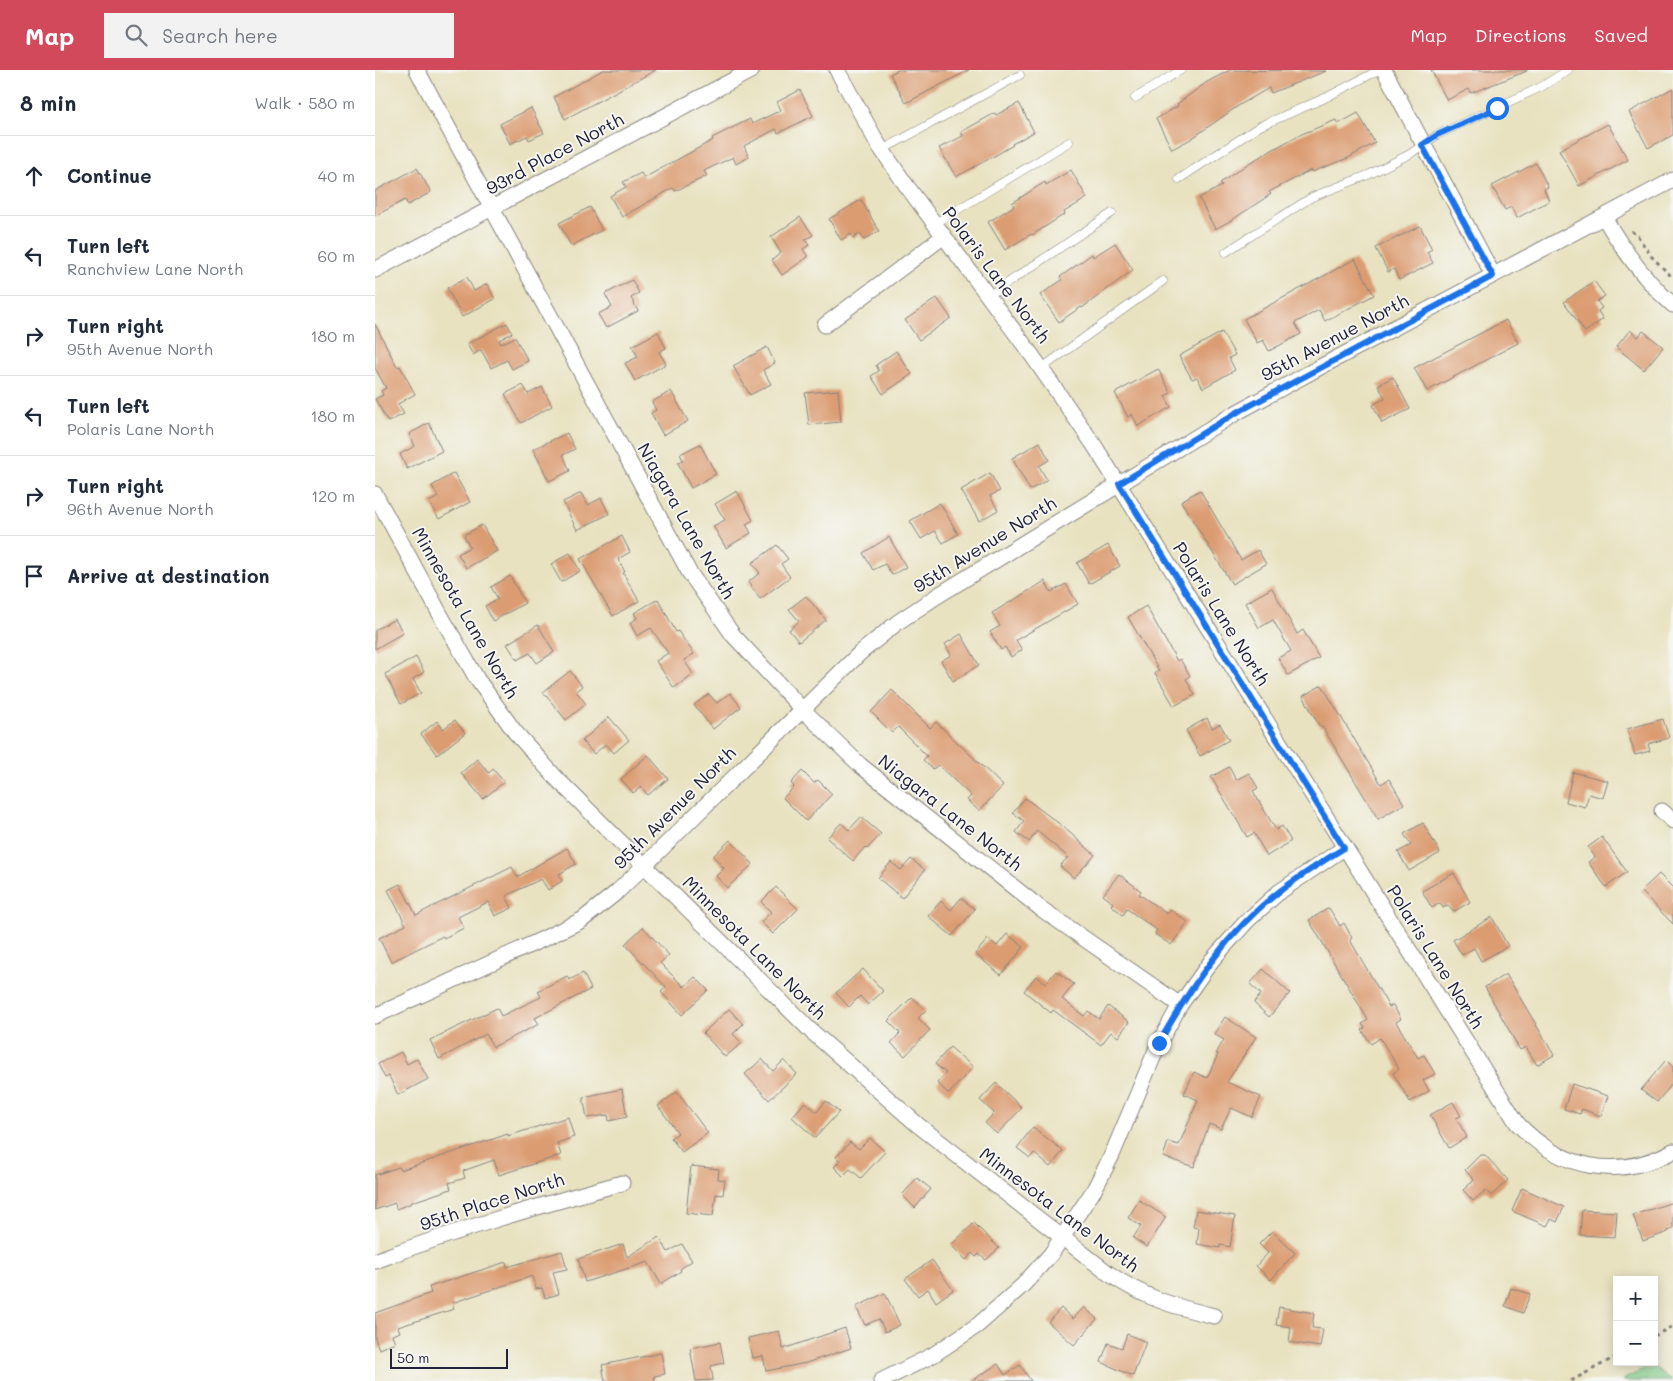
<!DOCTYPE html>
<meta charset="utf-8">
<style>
body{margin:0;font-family:Mali,sans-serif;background:#f2f2f3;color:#1f2937}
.controls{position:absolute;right:15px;bottom:15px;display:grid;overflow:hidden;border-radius:0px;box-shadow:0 2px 12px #0003}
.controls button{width:45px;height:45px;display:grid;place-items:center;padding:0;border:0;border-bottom:1px solid #e0e1e3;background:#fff;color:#1f2937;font:25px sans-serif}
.scale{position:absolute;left:15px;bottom:12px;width:118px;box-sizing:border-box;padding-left:5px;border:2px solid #22223b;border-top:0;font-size:14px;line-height:18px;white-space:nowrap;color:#22223b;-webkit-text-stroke:4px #f6f6f2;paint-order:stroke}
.stop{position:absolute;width:15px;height:15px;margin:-11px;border:4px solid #1a73e8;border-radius:50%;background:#fff}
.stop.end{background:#1a73e8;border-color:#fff;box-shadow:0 1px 5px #0008}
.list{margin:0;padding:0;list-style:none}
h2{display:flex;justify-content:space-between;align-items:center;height:65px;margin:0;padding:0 20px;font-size:21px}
h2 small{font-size:16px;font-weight:400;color:#747a83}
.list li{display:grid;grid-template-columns:32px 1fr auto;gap:15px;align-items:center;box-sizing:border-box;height:80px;padding:0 20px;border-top:1px solid #e0e1e3}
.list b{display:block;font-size:19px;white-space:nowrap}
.list p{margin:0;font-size:16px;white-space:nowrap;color:#747a83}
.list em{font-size:16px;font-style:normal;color:#747a83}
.icon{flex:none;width:28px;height:28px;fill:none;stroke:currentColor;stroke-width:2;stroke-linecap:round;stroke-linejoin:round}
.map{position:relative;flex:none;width:1298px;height:1311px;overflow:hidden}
header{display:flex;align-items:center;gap:30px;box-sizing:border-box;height:70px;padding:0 25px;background:#d1495b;color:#fff}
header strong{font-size:24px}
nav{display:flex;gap:28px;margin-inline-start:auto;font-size:18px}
.search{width:350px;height:45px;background:#f2f2f3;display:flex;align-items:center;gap:12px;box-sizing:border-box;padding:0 18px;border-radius:0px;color:#747a83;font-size:19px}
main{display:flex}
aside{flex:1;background:#fff}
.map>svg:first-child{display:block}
.green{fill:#86d08c;stroke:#547964}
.building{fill:#db9c72}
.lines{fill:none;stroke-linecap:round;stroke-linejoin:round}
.lane-casing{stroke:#85827e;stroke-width:9}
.street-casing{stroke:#85827e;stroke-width:17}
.path{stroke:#85827e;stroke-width:3;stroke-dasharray:4 4;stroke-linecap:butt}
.lane{stroke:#fff;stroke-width:8}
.street{stroke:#fff;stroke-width:15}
.route{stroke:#1a73e8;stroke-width:6}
.labels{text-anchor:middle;stroke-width:4;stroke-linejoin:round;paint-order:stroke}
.street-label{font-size:18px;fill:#22223b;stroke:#f6f6f2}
</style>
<header>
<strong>Map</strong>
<div class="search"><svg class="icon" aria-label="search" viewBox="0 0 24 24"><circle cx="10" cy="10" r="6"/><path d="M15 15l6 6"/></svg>Search here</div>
<nav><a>Map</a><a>Directions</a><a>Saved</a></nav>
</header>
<main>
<aside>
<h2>8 min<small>Walk · 580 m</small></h2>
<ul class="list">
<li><svg class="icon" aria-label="ahead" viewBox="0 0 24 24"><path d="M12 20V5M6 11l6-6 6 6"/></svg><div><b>Continue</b></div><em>40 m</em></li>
<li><svg class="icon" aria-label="left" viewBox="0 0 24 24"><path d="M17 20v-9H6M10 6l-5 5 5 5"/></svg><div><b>Turn left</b><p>Ranchview Lane North</p></div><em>60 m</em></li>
<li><svg class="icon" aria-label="right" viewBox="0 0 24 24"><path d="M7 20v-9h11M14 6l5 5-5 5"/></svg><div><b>Turn right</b><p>95th Avenue North</p></div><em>180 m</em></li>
<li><svg class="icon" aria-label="left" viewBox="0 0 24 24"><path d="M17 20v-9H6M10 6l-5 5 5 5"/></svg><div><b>Turn left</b><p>Polaris Lane North</p></div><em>180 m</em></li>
<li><svg class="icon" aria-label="right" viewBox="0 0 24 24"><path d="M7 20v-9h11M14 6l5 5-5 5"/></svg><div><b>Turn right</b><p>96th Avenue North</p></div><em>120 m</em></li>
<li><svg class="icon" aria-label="arrive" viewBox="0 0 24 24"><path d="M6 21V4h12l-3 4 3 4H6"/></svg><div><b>Arrive at destination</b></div></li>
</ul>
</aside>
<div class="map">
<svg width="1298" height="1311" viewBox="0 0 1298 1311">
<rect width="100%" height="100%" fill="#f6f6f2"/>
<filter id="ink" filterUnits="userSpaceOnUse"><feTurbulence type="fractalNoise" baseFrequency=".02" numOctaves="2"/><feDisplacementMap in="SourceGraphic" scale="10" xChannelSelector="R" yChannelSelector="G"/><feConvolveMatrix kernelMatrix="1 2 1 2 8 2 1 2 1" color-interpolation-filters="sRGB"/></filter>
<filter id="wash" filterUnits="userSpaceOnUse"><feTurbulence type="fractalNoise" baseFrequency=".0096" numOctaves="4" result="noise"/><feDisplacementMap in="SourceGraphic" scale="20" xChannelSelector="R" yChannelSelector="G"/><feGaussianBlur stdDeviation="1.12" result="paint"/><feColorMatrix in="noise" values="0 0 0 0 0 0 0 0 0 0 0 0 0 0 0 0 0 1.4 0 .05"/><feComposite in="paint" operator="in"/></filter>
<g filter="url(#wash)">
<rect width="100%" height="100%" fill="#e8e2c0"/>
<path class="green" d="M1281,1298L1297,1311H1249V1309L1268,1300Z"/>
<g id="blocks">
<path class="building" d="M228,0H281L190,49L179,27Z
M523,0H594L531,33L515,4Z
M855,0L951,1L896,23L894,18L863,36L816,69L797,79L781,49L803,36L802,34L832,12Z
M1056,0H1152V1L1096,23L1094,19L1072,30Z
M1298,18V65L1273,78L1254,42Z
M425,20L438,46L403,63L401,59L369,76L374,87L361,94L358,87L329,101L332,106L300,121L298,118L247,147L235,126L251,117L248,112L266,103L269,108L338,70L337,68L375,49L377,54L406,40L402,32Z
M644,33L659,62L637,74L638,75L621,85L581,107L564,78L588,66L586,62L620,43L621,45Z
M156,38L169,63L154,70L152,66L135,74L125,54Z
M983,43L1000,73L973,88L937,102L936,100L894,122L896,124L857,150L840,159L824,128L847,116L845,113L874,93L922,66L961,50L963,54Z
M1233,54L1253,90L1204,116L1184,80Z
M1161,93L1173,117L1169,119L1174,131L1142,148L1136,137L1130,140L1117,116Z
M42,98L56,122L33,135L30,130L0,146V121Z
M696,100L712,128L689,142L690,144L657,165L656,164L630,180L613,152L639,136L637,133L670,112L671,115Z
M486,130L504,161L489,170L485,164L478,168L476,164L466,170L454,149Z
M215,137L227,160L196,176L184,153Z
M425,147L438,165L430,170L434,175L428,179L433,187L407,205L397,190L406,183L396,167Z
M1045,156L1057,179L1052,182L1058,193L1024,210L1019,199L1013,202L1001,178Z
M740,173L758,200L707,238L706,237L684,252L665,225L687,210L685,207L717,184L718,187Z
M980,189L999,225L950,251L944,240L920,253L926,264L894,281L888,270L882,273L869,249Z
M92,207L99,221L112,214L120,229L87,247L72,218Z
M257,210L264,223L256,228L263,241L231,258L223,244L237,237L230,224Z
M1219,211L1230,226L1222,231L1227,238L1223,241L1228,249L1210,262L1189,232Z
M562,228L576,248L544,270L530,250Z
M1131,250L1143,273L1052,321L1039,298Z
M132,253L137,263L124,270L126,274L140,267L153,291L137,299L132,290L116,298L106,280L98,285L92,274Z
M0,254L22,297L25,296L40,324L23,334L29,344L13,352L0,329L8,325L6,321L11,318L0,298Z
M1255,260L1263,267L1268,261L1288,277L1269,300L1241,277Z
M283,262L291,278L284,282L291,294L260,311L250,293L263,287L257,276Z
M847,262L860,285L854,288L860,300L828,318L822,307L817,309L804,286Z
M392,277L400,293L388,300L396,314L375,325L358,296Z
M521,281L537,304L508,324L496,306L504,301L501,295Z
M783,299L796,323L790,326L796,337L763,356L757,344L753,347L740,323Z
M1018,307L1035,339L1007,353L998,335L1010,328L1003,315Z
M148,315L153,324L167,317L177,336L146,353L130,324Z
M463,320L466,352L434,355L430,323Z
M296,321L313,351L288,365L276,343L281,340L277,332Z
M54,353L67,381L32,399L25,384L40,376L34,364Z
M192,363L200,379L188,385L195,401L174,411L158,379Z
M665,372L674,390L664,396L672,410L655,420L637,388Z
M325,374L341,404L316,418L303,393L308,390L305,384Z
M79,403L95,432L64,449L54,432L63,427L57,416Z
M615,403L625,421L615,426L623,440L604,451L586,420Z
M825,420L866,490L883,480L891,494L857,514L806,431Z
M362,421L378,450L371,454L376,463L351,478L338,456L350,450L340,434Z
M206,423L213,435L226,428L234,444L202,460L188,432Z
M565,433L583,464L568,473L560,461L546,469L535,451Z
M107,455L122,481L91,498L83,484L95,477L89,465Z
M247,466L255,482L243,489L250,502L248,503L264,531L238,546L205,489Z
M514,467L531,497L517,505L510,494L498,500L488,483Z
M402,475L413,489L406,494L415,507L385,529L373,512L385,503L377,493Z
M733,475L745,496L714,514L702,493Z
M195,483L205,501L186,512L176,494Z
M135,506L150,533L118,551L110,536L123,529L116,517Z
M670,511L676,522L691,514L703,534L641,570L647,580L636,587L630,577L626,580L615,562L625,556L617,543Z
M897,518L922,564L928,560L944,588L913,605L903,588L916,581L898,550L884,558L870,533Z
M431,526L451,550L424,572L414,560L424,551L414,539Z
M283,529L301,562L303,561L319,584L309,590L318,604L299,618L281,591L293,583L276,558L262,566L255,553L262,548L259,543Z
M771,536L802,591L805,589L815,606L811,609L820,625L799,636L780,603L784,601L753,547Z
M20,549L28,563L0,579V560Z
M163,555L179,582L162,593L155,583L142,590L132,574Z
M586,564L604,595L578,611L566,591L576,585L570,574Z
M41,587L49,602L38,609L46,623L26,634L10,604Z
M195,601L207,616L201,621L211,634L191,650L168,622Z
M947,615L1006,714L1014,709L1029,734L1003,749L947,656L945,657L928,626Z
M517,620L555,658L561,652L628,716L604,741L592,730L596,726L563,695L558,699L548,690L552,686L523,657L517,663L496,642Z
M355,623L366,637L338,659L319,635L334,624L342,633Z
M234,647L254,670L239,683L231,674L219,684L207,671Z
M832,648L837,658L845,654L854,670L825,686L811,660Z
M1288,649L1294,668L1273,674L1275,681L1260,685L1252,659Z
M80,650L90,663L62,685L46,664L62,651L68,659Z
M273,685L293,709L273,725L266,717L258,723L246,709Z
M102,689L114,703L118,699L129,712L108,729L86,703Z
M854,697L861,710L874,703L883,718L878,721L901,760L907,756L916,771L892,786L879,763L872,767L836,707Z
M427,701L439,713L443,710L457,724L431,751L408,728L419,717L416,713Z
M1198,702L1233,711L1228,728L1214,724L1210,737L1191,732Z
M650,728L686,755L720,785L699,808L685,796L693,787L662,761L654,772L641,762L649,751L638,743Z
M486,747L506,764L492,779L490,777L478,791L452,768L466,753L474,760Z
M1048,753L1065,783L1034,801L1023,782L1036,775L1029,764Z
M1227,767L1252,802L1231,817L1213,792L1220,787L1213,777Z
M355,770L378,794L352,818L341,806L349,798L338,786Z
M192,778L201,794L184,804L187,811L173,820L166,809L131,826L137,838L120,846L113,832L83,847L89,858L69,868L68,866L16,892L4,868L31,855L13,820L25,814L41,845L137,797L142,807Z
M536,789L550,800L527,828L503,808L516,792L526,800Z
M1079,803L1095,832L1078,842L1073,835L1068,838L1065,833L1057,838L1047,821Z
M744,804L766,821L764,824L792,844L796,840L813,852L796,875L780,864L782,860L752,839L748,845L736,835L738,833L728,825Z
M1284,804L1298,818V854L1266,821Z
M401,817L423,839L398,864L386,852L396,842L386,832Z
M586,828L600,839L577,866L553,846L566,831L576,840Z
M954,838L965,856L969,853L977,868L975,870L1014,937L1018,935L1026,949L1021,952L1043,988L1049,985L1060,1004L1048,1010L1054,1021L1035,1032L1018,1003L1024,999L1005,968L996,974L987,960L990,958L987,954L993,950L934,850Z
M1117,847L1133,876L1106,891L1099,878L1087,885L1078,870Z
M268,857L294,885L285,893L309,917L320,907L333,920L307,945L286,922L291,917L250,874Z
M632,864L649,877L626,905L600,884L613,869L622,876Z
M488,899L508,921L493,935L485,926L474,937L461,923Z
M888,899L915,923L894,947L879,933L886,924L875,914Z
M681,901L699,914L687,929L709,946L713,941L724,949L733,936L754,952L743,967L736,962L726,975L678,940L676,943L649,921L661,906L671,913Z
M208,903L216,919L160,948L164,954L118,977L111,964L64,989L55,970L122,938L126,946L166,927L163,921L192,906L194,910Z
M1131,904L1179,985L1162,995L1151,977L1145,980L1110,917Z
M537,927L551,940L543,948L555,960L530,986L516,973L525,963L513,951Z
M354,939L368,954L358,964L367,973L350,987L328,963Z
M850,947L881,967L852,1012L886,1027L877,1047L856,1038L846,1059L834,1054L819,1097L788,1087L793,1072L804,1075L823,1030L809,1024L819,1002L832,1008L843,984L841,983L849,970L839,964Z
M575,977L598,997L574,1024L562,1013L571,1003L560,994Z
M26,982L32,994L42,989L53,1009L23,1025L14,1006L10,1008L3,994Z
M387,989L398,1001L409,990L422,1004L394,1030L370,1004Z
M1291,990L1298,997V1013L1282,1032L1266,1020Z
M621,1013L647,1038L622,1064L610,1053L619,1043L605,1030Z
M1197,1014L1233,1026L1226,1046L1207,1039L1205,1044L1189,1039Z
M247,1019L252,1047L234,1051L233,1045L212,1048L208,1027Z
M302,1022L333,1063L307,1082L296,1068L303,1063L283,1036Z
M451,1031L464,1042L440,1068L417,1047L430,1032L442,1042Z
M1078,1032L1086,1046L1081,1048L1092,1067L1074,1078L1055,1045Z
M193,1047L199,1067L182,1073L186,1085L124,1105L119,1090L88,1101L90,1108L74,1113L76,1119L37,1132V1133L21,1139L20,1133L0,1140V1105L24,1097L26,1100L133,1064V1066Z
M658,1057L688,1081L675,1097L659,1083L655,1088L642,1078Z
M495,1068L510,1082L486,1108L475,1099L468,1106L459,1097L465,1091L461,1087L475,1072L484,1079Z
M1105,1085H1110L1133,1110L1116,1126L1111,1120L1098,1131L1088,1120L1099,1110L1090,1100Z
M316,1096L344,1099L343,1109L350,1110L348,1125L341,1124L338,1146L311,1143Z
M542,1108L556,1119L540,1138L527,1125Z
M1147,1118L1189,1137L1182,1152L1176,1149L1172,1156L1137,1141Z
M764,1130L791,1147L772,1177L758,1168L766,1156L753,1148Z
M1298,1132V1159L1293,1161V1162L1268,1171L1258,1145Z
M821,1140L860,1146L855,1177L845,1175V1178L822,1174L824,1158L818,1157Z
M1207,1140L1242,1142L1240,1167L1205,1165Z
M599,1153L624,1178L611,1190L604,1184L601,1187L597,1183L591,1190L576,1175Z
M897,1161L920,1183L896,1210L881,1196L893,1183L884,1174Z
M284,1167L293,1182L307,1174L317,1191L305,1199L306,1201L286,1214L273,1192L210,1212L203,1189L248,1174L252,1187Z
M187,1181L192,1199L178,1202L184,1224L170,1228L167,1218L161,1219L157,1206L77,1233L79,1239L23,1257L25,1262L17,1265L20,1272L4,1279L0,1268V1243L56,1223L54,1217L131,1192L132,1197Z
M557,1190L578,1220L561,1232L553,1219L543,1226L530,1209Z
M1136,1218L1155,1224L1148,1243L1130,1236Z
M510,1223L525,1255L510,1262L504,1249L490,1255L481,1237Z
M709,1237L722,1249L699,1275L673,1252L686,1238L698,1249Z
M904,1237L939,1243L937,1258L948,1259L945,1277L914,1272L916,1257L901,1255Z
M470,1258L476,1278L431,1293L391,1301L388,1286L377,1288L373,1268L404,1261L408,1279Z
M752,1264L771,1272L758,1306L726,1292L733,1273L747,1278Z
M345,1272L349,1293L336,1296L338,1310L321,1311L315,1278Z
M286,1283L290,1304L279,1306L280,1311H230L227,1295Z
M623,1294L630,1305L645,1295L656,1311H596Z"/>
</g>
</g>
<g filter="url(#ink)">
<use href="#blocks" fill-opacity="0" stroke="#85827e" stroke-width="1"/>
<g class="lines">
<defs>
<path id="lane" d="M760,28L806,0
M507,80L645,5
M804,109L885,56L950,28L1004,0
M559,154L694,72
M851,182L937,127L993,105L1035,84L1062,65L1166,17L1193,0
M613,226L737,143
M667,298L788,211"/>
<path id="street" d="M42,0L314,502L358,565L427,639L485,695L665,838L805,935
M462,0L503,74L531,115L656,284L719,375L1142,1053C1185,1099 1242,1111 1298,1081
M1009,0L1118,205
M1229,147C1248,180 1269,210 1298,235
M0,200L377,0
M450,255L569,166
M0,424L66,546L102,609L140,662L182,709L435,960L543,1055L733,1203C769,1228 798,1236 839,1246
M1287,741L1298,751
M0,946L168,869L207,850L242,822L269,796L485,583L523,552L562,526L859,344L947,296L1298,110
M0,1191C80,1160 164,1136 247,1113
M506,1311L558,1285L603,1255L648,1215L676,1184L719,1120L737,1085L784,973L805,935L837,890L872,851L904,822L969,778"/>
</defs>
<use href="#lane" class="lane-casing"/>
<use href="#street" class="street-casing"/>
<path class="path" d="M1256,161L1262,165L1277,187L1298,208
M1279,1266L1298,1256
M1196,1311L1242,1286"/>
<use href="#lane" class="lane"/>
<use href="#street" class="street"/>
</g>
</g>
<g class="lines" filter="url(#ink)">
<path class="route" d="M784,973C816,916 853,861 905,821C926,805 947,792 969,778L744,414L859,344L1118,206L1047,75L1062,65L1122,38"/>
</g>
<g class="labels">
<g class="street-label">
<text transform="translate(180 84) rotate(-28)" y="6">93rd Place North</text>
<text transform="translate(621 205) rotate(53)" y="6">Polaris Lane North</text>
<text transform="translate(960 268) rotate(-28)" y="6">95th Avenue North</text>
<text transform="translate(311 451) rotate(60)" y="6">Niagara Lane North</text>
<text transform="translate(610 475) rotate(-32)" y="6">95th Avenue North</text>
<text transform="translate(90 543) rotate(60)" y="6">Minnesota Lane North</text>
<text transform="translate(846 544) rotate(58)" y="6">Polaris Lane North</text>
<text transform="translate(300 738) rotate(-45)" y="6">95th Avenue North</text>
<text transform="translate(575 743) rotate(38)" y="6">Niagara Lane North</text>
<text transform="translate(379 878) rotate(45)" y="6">Minnesota Lane North</text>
<text transform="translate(1060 887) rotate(58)" y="6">Polaris Lane North</text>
<text transform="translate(117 1132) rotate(-18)" y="6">95th Place North</text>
<text transform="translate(684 1140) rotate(37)" y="6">Minnesota Lane North</text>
</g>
</g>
</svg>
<div class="controls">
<button>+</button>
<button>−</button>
</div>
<div class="scale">50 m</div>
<div class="stop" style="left:1122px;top:38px"></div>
<div class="stop end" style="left:784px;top:973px"></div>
</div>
</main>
